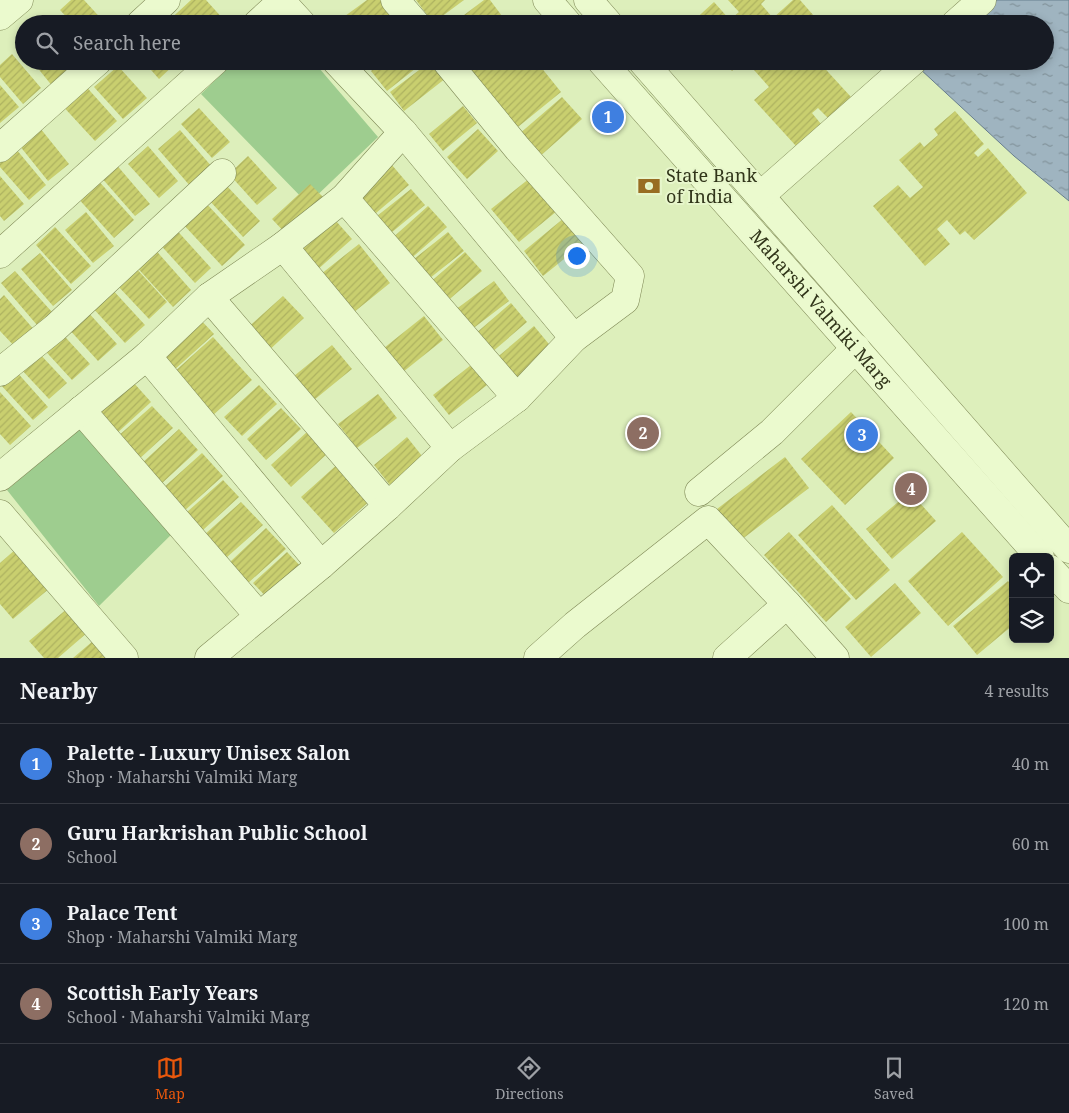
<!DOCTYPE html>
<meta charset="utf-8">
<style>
body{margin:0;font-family:"Noto Serif",serif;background:#242831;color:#f1f3f6}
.controls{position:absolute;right:15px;bottom:15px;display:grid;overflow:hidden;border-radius:8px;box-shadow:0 2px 8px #0003}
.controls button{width:45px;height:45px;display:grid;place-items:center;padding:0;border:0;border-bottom:1px solid #363941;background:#171b24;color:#f1f3f6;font:25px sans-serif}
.you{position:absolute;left:576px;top:255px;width:18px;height:18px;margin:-12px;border:4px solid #fff;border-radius:50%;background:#1a73e8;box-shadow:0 0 0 8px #1a73e833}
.badge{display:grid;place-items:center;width:32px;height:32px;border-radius:50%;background:#ea580c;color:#fff;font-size:16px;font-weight:700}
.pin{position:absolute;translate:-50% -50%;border:2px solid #fff;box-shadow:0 1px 5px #0006}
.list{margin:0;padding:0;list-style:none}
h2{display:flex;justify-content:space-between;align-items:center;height:65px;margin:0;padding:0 20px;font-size:21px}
h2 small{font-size:16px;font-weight:400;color:#9ea1a6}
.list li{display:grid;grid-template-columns:32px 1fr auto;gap:15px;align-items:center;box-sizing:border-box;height:80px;padding:0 20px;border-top:1px solid #363941}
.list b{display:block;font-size:19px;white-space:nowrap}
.list p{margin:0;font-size:16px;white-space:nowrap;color:#9ea1a6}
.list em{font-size:16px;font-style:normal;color:#9ea1a6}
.icon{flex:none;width:28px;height:28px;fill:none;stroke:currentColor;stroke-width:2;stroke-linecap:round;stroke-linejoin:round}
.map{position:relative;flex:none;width:1069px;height:658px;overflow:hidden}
.search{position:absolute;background:#171b24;box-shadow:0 2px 8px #0003;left:15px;right:15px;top:15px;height:55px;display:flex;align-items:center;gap:12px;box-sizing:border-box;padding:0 18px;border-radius:28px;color:#9ea1a6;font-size:19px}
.sheet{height:385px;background:#171b24}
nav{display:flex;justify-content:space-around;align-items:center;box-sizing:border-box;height:70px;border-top:1px solid #363941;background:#171b24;font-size:14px;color:#9ea1a6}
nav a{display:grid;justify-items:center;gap:2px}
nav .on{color:#ea580c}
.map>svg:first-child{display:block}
.park{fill:#9ecd8f}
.water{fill:url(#water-ripples);stroke:#677e8d}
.building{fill:url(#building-hatch)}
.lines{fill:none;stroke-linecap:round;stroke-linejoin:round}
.minor-casing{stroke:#7e8755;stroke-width:29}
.minor{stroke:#ebface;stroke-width:28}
.labels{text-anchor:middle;stroke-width:4;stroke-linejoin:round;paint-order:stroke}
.poi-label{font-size:18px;fill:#31351a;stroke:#e7f6cb;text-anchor:start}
.street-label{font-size:18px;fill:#31351a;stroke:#e7f6cb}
</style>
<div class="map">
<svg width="1069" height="658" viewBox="0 0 1069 658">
<defs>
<pattern id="water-ripples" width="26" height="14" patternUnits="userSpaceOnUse" patternTransform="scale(1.25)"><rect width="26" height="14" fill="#9fb4c0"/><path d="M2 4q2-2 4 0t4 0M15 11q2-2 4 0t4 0" fill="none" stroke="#82939b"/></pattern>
<pattern id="building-hatch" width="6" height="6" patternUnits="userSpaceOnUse" patternTransform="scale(1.25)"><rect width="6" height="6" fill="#c9cf6f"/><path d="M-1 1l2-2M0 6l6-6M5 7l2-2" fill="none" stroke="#adb260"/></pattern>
</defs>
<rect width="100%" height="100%" fill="#ddefbb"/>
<path class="park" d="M235,61H313L378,137L308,204L201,94Z
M87,423L182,524L99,606L7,490Z"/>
<path class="water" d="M994,0H1069V201L1014,156L919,68L926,61H1045V24H968Z"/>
<path class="building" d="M71,0H84L106,24H73L60,10Z
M191,0H206L225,21L221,24H165Z
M367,0H380L390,14L376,24H334Z
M416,0H464L433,23Z
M484,0H490L508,24H452Z
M728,0H765L761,4L773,18L793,0H800L821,24H690L714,2L730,20L739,12Z
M61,17L67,24H53Z
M12,54L41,88L23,104L0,77V65Z
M32,61H66L73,70L53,87Z
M143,61H178L159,79Z
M382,61H425L387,91L371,71Z
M431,61H433L446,78L404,111L390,92Z
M473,61H536L561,92L513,131L463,69Z
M723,61H743L732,71Z
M746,61H818L851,97L828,118L818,108L812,113L821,124L796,146L754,100L769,87Z
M118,66L147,98L123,119L94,87Z
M82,82L117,121L95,141L59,102Z
M0,85L19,107L0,123Z
M562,97L582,119L538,158L518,135Z
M463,106L477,123L443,151L429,134Z
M199,108L230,142L212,158L181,124Z
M955,111L984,144L974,153L978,157L988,148L1027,193L974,240L965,231L960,235L947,220L937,229L950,244L925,266L873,206L898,185L910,198L923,187L899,160L920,142L924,147L938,135L934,129Z
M36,123L69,164L48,181L15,140Z
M478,129L498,151L467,179L447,157Z
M180,130L213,168L191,187L158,149Z
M148,146L178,181L159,198L128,164Z
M16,149L46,185L29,200L0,167V163Z
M248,156L277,188L257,205L229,174Z
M115,163L150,204L135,216L100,176Z
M391,164L409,185L369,219L351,198Z
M0,176L24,204L4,221L0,216Z
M95,177L134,220L114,238L75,195Z
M530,178L557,211L519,242L491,209Z
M225,184L260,221L243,237L208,199Z
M310,184L327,201L288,236L272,219Z
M411,189L425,205L386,237L372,220Z
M204,201L245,245L222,266L181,222Z
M428,206L447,227L407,262L389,241Z
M86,212L114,246L93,263L65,230Z
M564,218L584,243L543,276L524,251Z
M336,221L352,239L316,271L299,252Z
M172,225L211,268L195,283L156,240Z
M55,227L91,266L71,284L36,245Z
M448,232L464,251L425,282L409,263Z
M359,244L390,283L348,317L316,278Z
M152,246L191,290L173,307L133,263Z
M465,252L482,271L444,304L427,285Z
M40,253L72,290L53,306L21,269Z
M135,267L167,302L149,319L116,284Z
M15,271L52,312L37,325L1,283Z
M494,281L509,301L471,330L455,310Z
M110,287L145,325L125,343L90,305Z
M4,295L36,332L17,349L0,331V299Z
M283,296L304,318L266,353L245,330Z
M511,303L527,322L491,353L475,334Z
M86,310L117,344L98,361L67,327Z
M424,316L443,340L403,372L384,348Z
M198,317L214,334L173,371L158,354Z
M534,326L553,349L514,383L494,360Z
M56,327L90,364L72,380L38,343Z
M213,337L252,380L212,416L173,373Z
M332,345L352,369L314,400L294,376Z
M37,351L67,383L49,399L19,367Z
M471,365L487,385L449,415L433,395Z
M15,370L48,407L33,420L0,384Z
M133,382L151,402L115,435L96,415Z
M259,385L277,404L242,436L224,417Z
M0,392L31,426L10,445L0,434Z
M378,394L397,418L357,448L338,424Z
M152,406L173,428L138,460L117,437Z
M281,408L301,429L266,460L247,439Z
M851,412L894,458L845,505L801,459Z
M179,429L198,450L160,485L141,464Z
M308,431L328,453L291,487L271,465Z
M407,437L426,461L393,489L374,465Z
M202,453L223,476L183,512L162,489Z
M785,457L809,488L741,540L717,509Z
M340,462L373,498L334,533L301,497Z
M223,480L239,497L203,530L187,512Z
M910,492L936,521L892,559L866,529Z
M241,502L263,525L226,558L204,535Z
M832,505L890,570L856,600L798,535Z
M266,528L286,549L248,583L230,562Z
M789,532L851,599L826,622L764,555Z
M962,532L1003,577L948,626L908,581Z
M16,549L50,588L13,619L0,604V563Z
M287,552L307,573L273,604L253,583Z
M1008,581L1013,587V625L977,655L953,626Z
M895,583L921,613L871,657L845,627Z
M68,608L88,632L58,658H44L29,641Z
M93,641L109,658H73Z"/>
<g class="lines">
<defs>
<g id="minor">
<path d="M280,0L302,24"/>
<path d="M395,0L416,24"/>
<path d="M547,0L568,24"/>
<path d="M588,0L609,24"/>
<path d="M0,16L19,0"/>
<path d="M140,24L166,0"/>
<path d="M257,24L281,2"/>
<path d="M955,24L982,0"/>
<path d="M336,61L403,132L574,338"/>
<path id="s1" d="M601,61L1040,557"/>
<path d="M642,61L1069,549"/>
<path d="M0,148L98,61"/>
<path d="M760,196L913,61"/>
<path d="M344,198L517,398"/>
<path d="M283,246L450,448"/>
<path d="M0,254L215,61"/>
<path d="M209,297L388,506"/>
<path d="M147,356L321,565"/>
<path d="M0,372L55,328L222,173"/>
<path d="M81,410L259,616"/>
<path d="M0,477L147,356L209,297L283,246L344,198L403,132"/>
<path d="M699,492L772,432L856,348"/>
<path d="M0,514L124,658"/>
<path d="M1050,569L1069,589"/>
<path d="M209,658L321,565L388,506L450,448L517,398L574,338L625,300L630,276L518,149L446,61"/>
<path d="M538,658L575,625L708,520L787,604L835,658"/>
<path d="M727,658L787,604"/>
</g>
</defs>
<use href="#minor" class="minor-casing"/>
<use href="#minor" class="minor"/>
</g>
<defs>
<symbol id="bank-bare" viewBox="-9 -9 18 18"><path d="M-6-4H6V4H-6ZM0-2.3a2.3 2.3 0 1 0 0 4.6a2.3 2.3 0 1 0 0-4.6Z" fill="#986d22" stroke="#e7f6cb" stroke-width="2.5" paint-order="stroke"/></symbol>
</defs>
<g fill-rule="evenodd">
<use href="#bank-bare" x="633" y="170" width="32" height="32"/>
</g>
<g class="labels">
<g class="poi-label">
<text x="666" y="182">State Bank<tspan x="666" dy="21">of India</tspan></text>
</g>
<g class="street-label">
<text dy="6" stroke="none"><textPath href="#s1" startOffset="331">Maharshi Valmiki Marg</textPath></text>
</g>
</g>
</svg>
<div class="controls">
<button><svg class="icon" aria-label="locate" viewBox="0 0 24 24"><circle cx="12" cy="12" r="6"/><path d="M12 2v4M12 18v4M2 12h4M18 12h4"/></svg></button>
<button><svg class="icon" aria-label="layers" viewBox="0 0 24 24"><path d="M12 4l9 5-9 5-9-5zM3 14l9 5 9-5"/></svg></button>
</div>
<div class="you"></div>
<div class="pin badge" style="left:608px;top:117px;background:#3f7fe0">1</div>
<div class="pin badge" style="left:643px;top:433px;background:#8d6e63">2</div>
<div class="pin badge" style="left:862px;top:435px;background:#3f7fe0">3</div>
<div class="pin badge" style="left:911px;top:489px;background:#8d6e63">4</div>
<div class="search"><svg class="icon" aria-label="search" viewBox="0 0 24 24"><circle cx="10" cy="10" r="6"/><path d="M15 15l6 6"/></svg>Search here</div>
</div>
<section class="sheet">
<h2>Nearby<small>4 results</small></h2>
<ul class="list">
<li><span class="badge" style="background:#3f7fe0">1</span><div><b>Palette - Luxury Unisex Salon</b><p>Shop · Maharshi Valmiki Marg</p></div><em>40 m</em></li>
<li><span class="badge" style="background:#8d6e63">2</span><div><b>Guru Harkrishan Public School</b><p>School</p></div><em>60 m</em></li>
<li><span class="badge" style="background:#3f7fe0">3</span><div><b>Palace Tent</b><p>Shop · Maharshi Valmiki Marg</p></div><em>100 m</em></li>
<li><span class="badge" style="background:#8d6e63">4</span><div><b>Scottish Early Years</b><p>School · Maharshi Valmiki Marg</p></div><em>120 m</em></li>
</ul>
</section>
<nav>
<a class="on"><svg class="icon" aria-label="map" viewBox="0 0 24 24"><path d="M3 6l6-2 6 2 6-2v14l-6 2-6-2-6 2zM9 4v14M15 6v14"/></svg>Map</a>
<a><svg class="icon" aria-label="directions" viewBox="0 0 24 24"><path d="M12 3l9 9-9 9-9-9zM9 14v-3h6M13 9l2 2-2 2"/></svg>Directions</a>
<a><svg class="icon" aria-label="saved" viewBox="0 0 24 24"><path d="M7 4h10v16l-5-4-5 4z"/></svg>Saved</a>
</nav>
